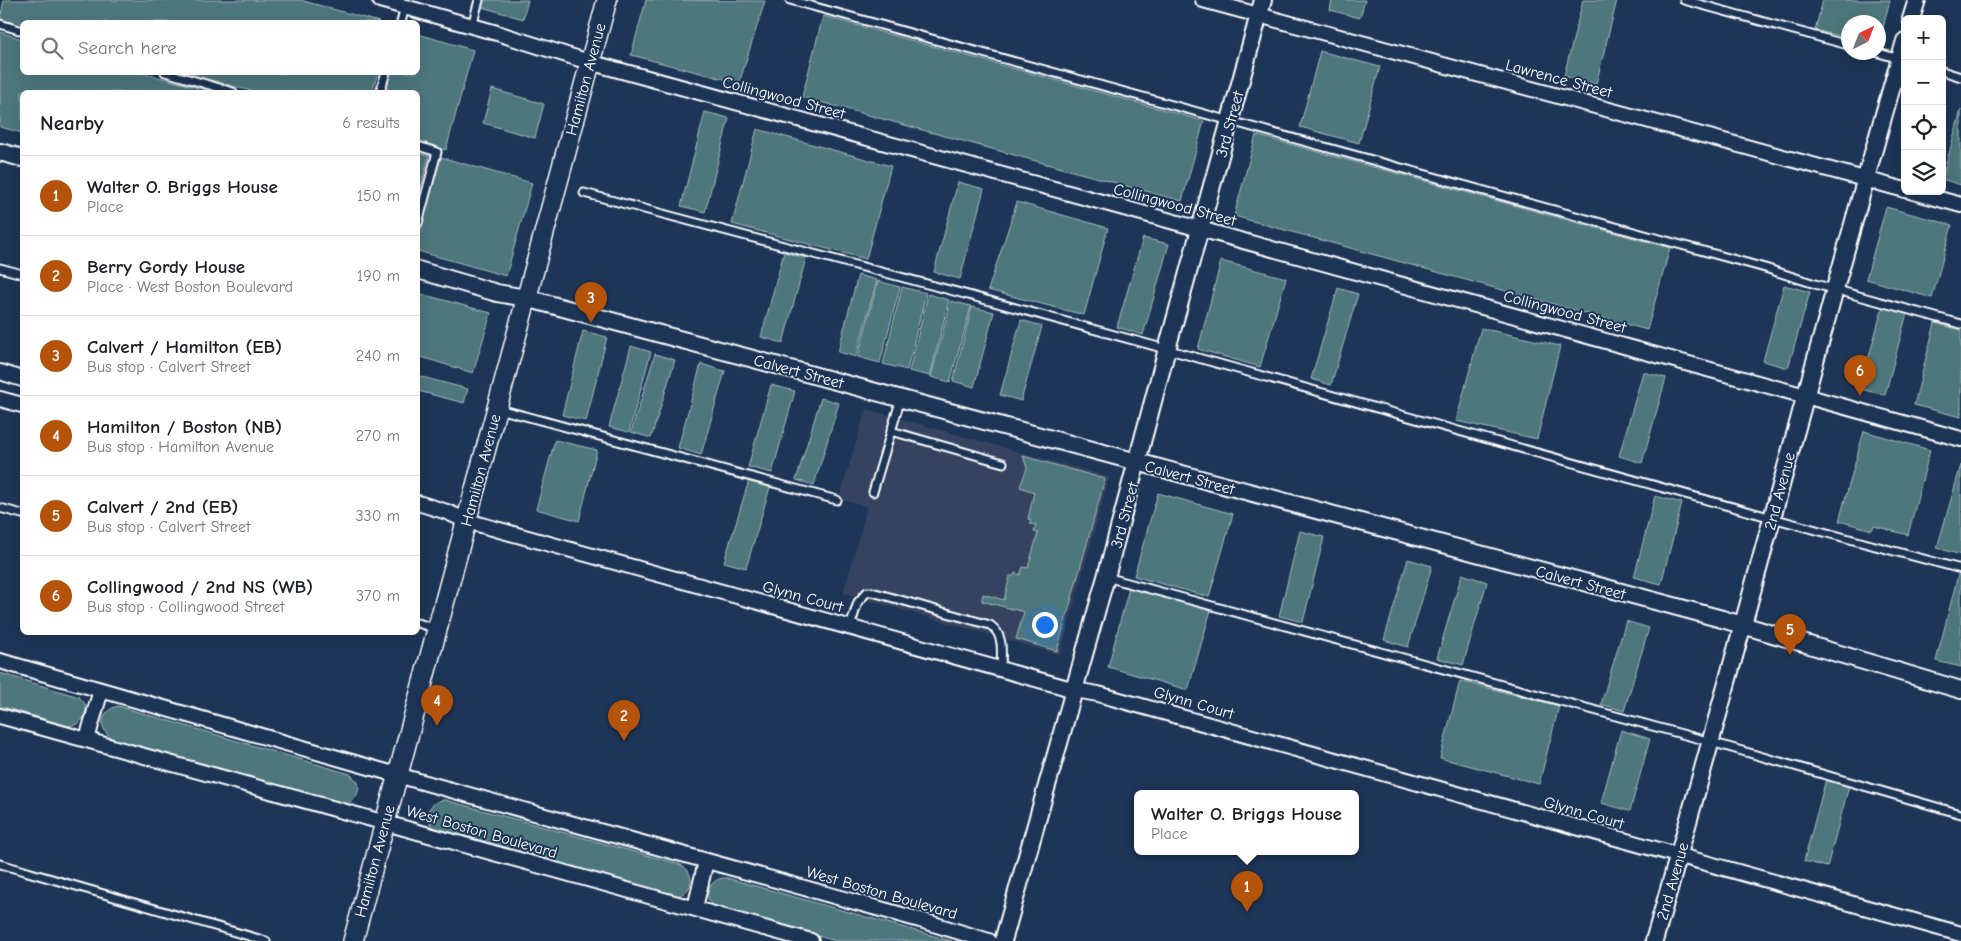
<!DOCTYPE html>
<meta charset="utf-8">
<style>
body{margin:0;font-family:"Comic Neue",sans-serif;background:#f2f2f2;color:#202124}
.controls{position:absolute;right:15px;top:15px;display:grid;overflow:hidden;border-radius:8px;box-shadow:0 5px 20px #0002}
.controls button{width:45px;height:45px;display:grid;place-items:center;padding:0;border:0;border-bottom:1px solid #e0e0e0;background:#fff;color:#202124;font:25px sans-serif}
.compass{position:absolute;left:1841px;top:15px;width:45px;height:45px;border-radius:50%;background:#fff;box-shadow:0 5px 20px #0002;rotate:42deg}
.you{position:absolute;left:1044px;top:624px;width:18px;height:18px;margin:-12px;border:4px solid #fff;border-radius:50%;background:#1a73e8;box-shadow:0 0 0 8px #1a73e833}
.badge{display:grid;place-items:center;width:32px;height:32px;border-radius:50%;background:#b45309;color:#fff;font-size:16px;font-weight:700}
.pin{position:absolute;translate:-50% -41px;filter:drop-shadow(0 1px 2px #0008)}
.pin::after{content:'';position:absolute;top:26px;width:18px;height:15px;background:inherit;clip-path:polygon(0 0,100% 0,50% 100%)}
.popup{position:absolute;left:1134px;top:790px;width:225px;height:65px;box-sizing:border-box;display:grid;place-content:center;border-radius:8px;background:#fff;filter:drop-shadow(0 1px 4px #0005);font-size:16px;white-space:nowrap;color:#757577}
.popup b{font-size:19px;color:#202124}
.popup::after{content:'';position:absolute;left:50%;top:100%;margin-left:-10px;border:10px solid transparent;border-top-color:#fff}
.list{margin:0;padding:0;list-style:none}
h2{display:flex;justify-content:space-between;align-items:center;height:65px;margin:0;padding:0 20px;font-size:21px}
h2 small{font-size:16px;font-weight:400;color:#757577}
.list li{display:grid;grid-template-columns:32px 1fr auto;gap:15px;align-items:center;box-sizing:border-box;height:80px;padding:0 20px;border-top:1px solid #e0e0e0}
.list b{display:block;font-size:19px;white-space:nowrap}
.list p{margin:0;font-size:16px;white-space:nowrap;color:#757577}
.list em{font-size:16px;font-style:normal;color:#757577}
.icon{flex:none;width:28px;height:28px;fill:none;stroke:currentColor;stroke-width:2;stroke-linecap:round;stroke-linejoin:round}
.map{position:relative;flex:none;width:1961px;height:941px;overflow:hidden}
.search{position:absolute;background:#fff;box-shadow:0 5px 20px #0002;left:20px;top:20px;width:400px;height:55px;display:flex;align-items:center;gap:12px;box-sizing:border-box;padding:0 18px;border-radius:8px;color:#757577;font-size:19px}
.panel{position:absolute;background:#fff;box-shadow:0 5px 20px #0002;left:20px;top:90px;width:400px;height:545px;border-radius:8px}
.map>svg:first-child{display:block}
.built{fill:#344360}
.green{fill:#4e777b;stroke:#a6bbbd}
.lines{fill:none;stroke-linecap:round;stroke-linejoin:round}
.service-casing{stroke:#fff;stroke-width:11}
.minor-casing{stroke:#fff;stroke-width:18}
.tertiary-casing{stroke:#fff;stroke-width:20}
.secondary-casing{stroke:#fff;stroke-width:22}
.service{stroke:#1d3557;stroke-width:7}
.minor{stroke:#1d3557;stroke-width:14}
.tertiary{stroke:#1d3557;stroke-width:16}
.secondary{stroke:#1d3557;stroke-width:19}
.labels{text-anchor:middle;stroke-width:4;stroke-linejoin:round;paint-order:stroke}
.street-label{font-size:16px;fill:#fff;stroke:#1d3557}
</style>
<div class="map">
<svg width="1961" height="941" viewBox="0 0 1961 941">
<rect width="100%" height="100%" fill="#1d3557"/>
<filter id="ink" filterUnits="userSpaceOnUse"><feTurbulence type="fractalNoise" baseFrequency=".02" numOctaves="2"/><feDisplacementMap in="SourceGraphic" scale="10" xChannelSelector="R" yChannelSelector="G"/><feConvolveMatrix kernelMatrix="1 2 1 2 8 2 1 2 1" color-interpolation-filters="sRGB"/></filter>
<g filter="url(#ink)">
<path class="built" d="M866,409L1109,477L1060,655L843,593L867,507L839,499Z"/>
<path class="green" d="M4,0H300L379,22H22V27L0,20Z
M484,0H528L523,19L482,7Z
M646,0L765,1L739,83L631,55Z
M1332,0H1365L1360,18L1330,10Z
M1583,0H1617L1596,84L1564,76Z
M1823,0H1890L1879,44L1878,22H1848V38L1815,30Z
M823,16L1204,121L1182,201L802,97Z
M0,32L22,39V72L143,73L214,92H22V133L0,127Z
M418,34L473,50L446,150L418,142V92H385L391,73L418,72Z
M1320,51L1380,67L1359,143L1300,127Z
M184,73H378L372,92H255Z
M492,89L544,104L535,138L483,123Z
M1961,110V185L1942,179Z
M705,112L729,118L705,212L681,206Z
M757,129L891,166L866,259L732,224Z
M1256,135L1670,248L1647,330L1234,216Z
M418,153L429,156L418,199Z
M440,157L532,183L506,276L418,251V239Z
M958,182L984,189L960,279L934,272Z
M1017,202L1108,228L1084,315L988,290Z
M1886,207L1952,225L1932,298L1866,279Z
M1143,238L1169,244L1143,335L1117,327Z
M784,252L806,258L783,343L761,337Z
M1221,261L1286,278L1260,367L1198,349Z
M858,275L877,280L856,357L838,352Z
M878,281L900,287L880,363L858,357Z
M1784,285L1810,292L1788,368L1763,361Z
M902,287L926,293L907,370L883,364Z
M1338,288L1358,294L1331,385L1311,379Z
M418,293L491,313L473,373L418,356Z
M928,294L949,300L930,376L909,371Z
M951,301L971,306L950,382L931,377Z
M1883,306L1907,313L1885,395L1860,389Z
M972,307L994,312L974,387L953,381Z
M1021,320L1042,326L1021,401L1000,395Z
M1935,323L1961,330V417L1914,405Z
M1481,328L1560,346L1537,439L1456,421Z
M583,331L607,337L586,421L562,415Z
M631,346L651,352L629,432L609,427Z
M655,354L675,360L651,438L631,432Z
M701,364L725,371L701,455L678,448Z
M1643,372L1666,378L1642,463L1619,456Z
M418,376L468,389L464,403L418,391Z
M771,385L795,391L772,473L748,467Z
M821,398L839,403L814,485L796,480Z
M1864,431L1930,450L1908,535L1874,526L1872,530L1839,521Z
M555,440L597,450L579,521L536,509Z
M1023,456L1105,479L1057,651L1016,639L1024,612L982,601L983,594L1004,600L1010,576H1014L1015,573L1020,575L1023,567L1028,568L1038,533L1034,532L1036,525L1030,524L1031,520L1028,519L1034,492L1020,487L1027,468Z
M1961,465V555L1937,548Z
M750,477L771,484L746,568L724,562Z
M1158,493L1233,514L1209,597L1134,576Z
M1655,496L1682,503L1661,584L1634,577Z
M1300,531L1324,537L1303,622L1279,616Z
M1408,559L1432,566L1408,647L1384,640Z
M1462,574L1487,582L1463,665L1437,658Z
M1958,575H1961V667L1936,661Z
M1129,588L1211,610L1188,690L1108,667Z
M1626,621L1649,628L1624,711L1601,704Z
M0,673L79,697L86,705C87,717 80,726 68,726L0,706Z
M1460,681L1559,706L1539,784L1440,758Z
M118,706L350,774L358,782C361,794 353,804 341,805L111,738C98,728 100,711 118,706Z
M1621,730L1650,739L1630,811L1601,803Z
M1826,779L1849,786L1827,867L1804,861Z
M445,800L679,864C698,872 693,896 673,896L437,831L431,826L427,814C430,805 436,800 445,800Z
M722,878H727L952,941H836L716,908C702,899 707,882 722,878Z"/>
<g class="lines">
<defs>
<path id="service" d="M790,0L1765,268L1815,284L1961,324
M1684,0L1848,45
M401,22L405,7
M0,24L22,31
M472,26L479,0
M1875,52L1900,59
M1942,71L1961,77
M165,72L233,92
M380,92L386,72
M418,146L437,152L418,223
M584,193C781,244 977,297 1173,351C1435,424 1697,499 1961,569
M0,268L22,274
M499,409L837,500
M891,431L1003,463
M873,492L901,398
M0,508L22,514
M1106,577L1711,742L1961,814
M418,623L436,629
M850,627L858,602L867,592H872L990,625C1005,635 1001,653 1001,669
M0,864L266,941"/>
<path id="minor" d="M380,0L497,33L589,62L1120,207L1961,439
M1203,0L1905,190
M1910,191L1961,205
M0,372L22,379
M0,399L22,405
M418,503L447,512L467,521L1075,690L1098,694L1961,934
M0,661L397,775L920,920L989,941
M0,716L811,941
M87,739L101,690
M695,908L706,861"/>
<path id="tertiary" d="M1911,19L1917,0
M0,152L22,158
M418,270L497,293L526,298L1722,619L1961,690
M1003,941L1106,577L1167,349L1263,0
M1654,941C1741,642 1818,340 1905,41"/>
<path id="secondary" d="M353,941L607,0"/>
</defs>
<use href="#service" class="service-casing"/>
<use href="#minor" class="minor-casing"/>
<use href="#tertiary" class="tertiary-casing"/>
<use href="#secondary" class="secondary-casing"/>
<use href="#service" class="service"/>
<use href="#minor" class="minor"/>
<use href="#tertiary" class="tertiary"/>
<use href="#secondary" class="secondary"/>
</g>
</g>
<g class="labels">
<g class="street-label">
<text transform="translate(1559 78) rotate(15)" y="6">Lawrence Street</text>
<text transform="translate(585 79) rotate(-75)" y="6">Hamilton Avenue</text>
<text transform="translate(784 97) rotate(15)" y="6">Collingwood Street</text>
<text transform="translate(1229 124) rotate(-75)" y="6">3rd Street</text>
<text transform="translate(1175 204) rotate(15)" y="6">Collingwood Street</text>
<text transform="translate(1565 311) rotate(15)" y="6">Collingwood Street</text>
<text transform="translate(799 371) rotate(15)" y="6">Calvert Street</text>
<text transform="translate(480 470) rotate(-75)" y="6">Hamilton Avenue</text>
<text transform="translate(1190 477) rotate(15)" y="6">Calvert Street</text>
<text transform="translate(1779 491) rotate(-75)" y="6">2nd Avenue</text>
<text transform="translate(1124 515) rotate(-75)" y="6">3rd Street</text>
<text transform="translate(1581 582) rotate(15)" y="6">Calvert Street</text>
<text transform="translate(803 596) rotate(15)" y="6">Glynn Court</text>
<text transform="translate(1194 702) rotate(16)" y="6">Glynn Court</text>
<text transform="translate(1584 812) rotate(16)" y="6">Glynn Court</text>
<text transform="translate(482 831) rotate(16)" y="6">West Boston Boulevard</text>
<text transform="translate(374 861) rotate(-75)" y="6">Hamilton Avenue</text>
<text transform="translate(1672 881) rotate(-74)" y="6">2nd Avenue</text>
<text transform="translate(882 892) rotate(16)" y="6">West Boston Boulevard</text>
</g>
</g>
</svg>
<div class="controls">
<button>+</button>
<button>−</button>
<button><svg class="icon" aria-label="locate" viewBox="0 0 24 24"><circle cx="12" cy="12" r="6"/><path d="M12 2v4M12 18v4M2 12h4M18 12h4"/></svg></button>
<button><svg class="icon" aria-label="layers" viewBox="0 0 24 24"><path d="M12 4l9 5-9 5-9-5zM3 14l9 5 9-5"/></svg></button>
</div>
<svg class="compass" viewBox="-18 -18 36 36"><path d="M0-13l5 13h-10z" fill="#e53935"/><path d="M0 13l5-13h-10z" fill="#757577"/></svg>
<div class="you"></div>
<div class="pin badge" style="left:1247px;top:912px">1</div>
<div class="popup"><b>Walter O. Briggs House</b>Place</div>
<div class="pin badge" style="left:624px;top:741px">2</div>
<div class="pin badge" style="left:591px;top:323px">3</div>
<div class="pin badge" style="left:437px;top:726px">4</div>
<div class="pin badge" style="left:1790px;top:655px">5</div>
<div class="pin badge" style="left:1860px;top:396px">6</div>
<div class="search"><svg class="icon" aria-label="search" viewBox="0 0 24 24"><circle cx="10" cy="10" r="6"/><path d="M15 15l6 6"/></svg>Search here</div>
<section class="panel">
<h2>Nearby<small>6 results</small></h2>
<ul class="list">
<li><span class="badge">1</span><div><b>Walter O. Briggs House</b><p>Place</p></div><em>150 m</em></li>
<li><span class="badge">2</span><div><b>Berry Gordy House</b><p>Place · West Boston Boulevard</p></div><em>190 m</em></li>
<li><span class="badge">3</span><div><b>Calvert / Hamilton (EB)</b><p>Bus stop · Calvert Street</p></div><em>240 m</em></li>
<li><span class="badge">4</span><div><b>Hamilton / Boston (NB)</b><p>Bus stop · Hamilton Avenue</p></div><em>270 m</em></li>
<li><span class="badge">5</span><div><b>Calvert / 2nd (EB)</b><p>Bus stop · Calvert Street</p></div><em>330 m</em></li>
<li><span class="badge">6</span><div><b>Collingwood / 2nd NS (WB)</b><p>Bus stop · Collingwood Street</p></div><em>370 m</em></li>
</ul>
</section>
</div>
